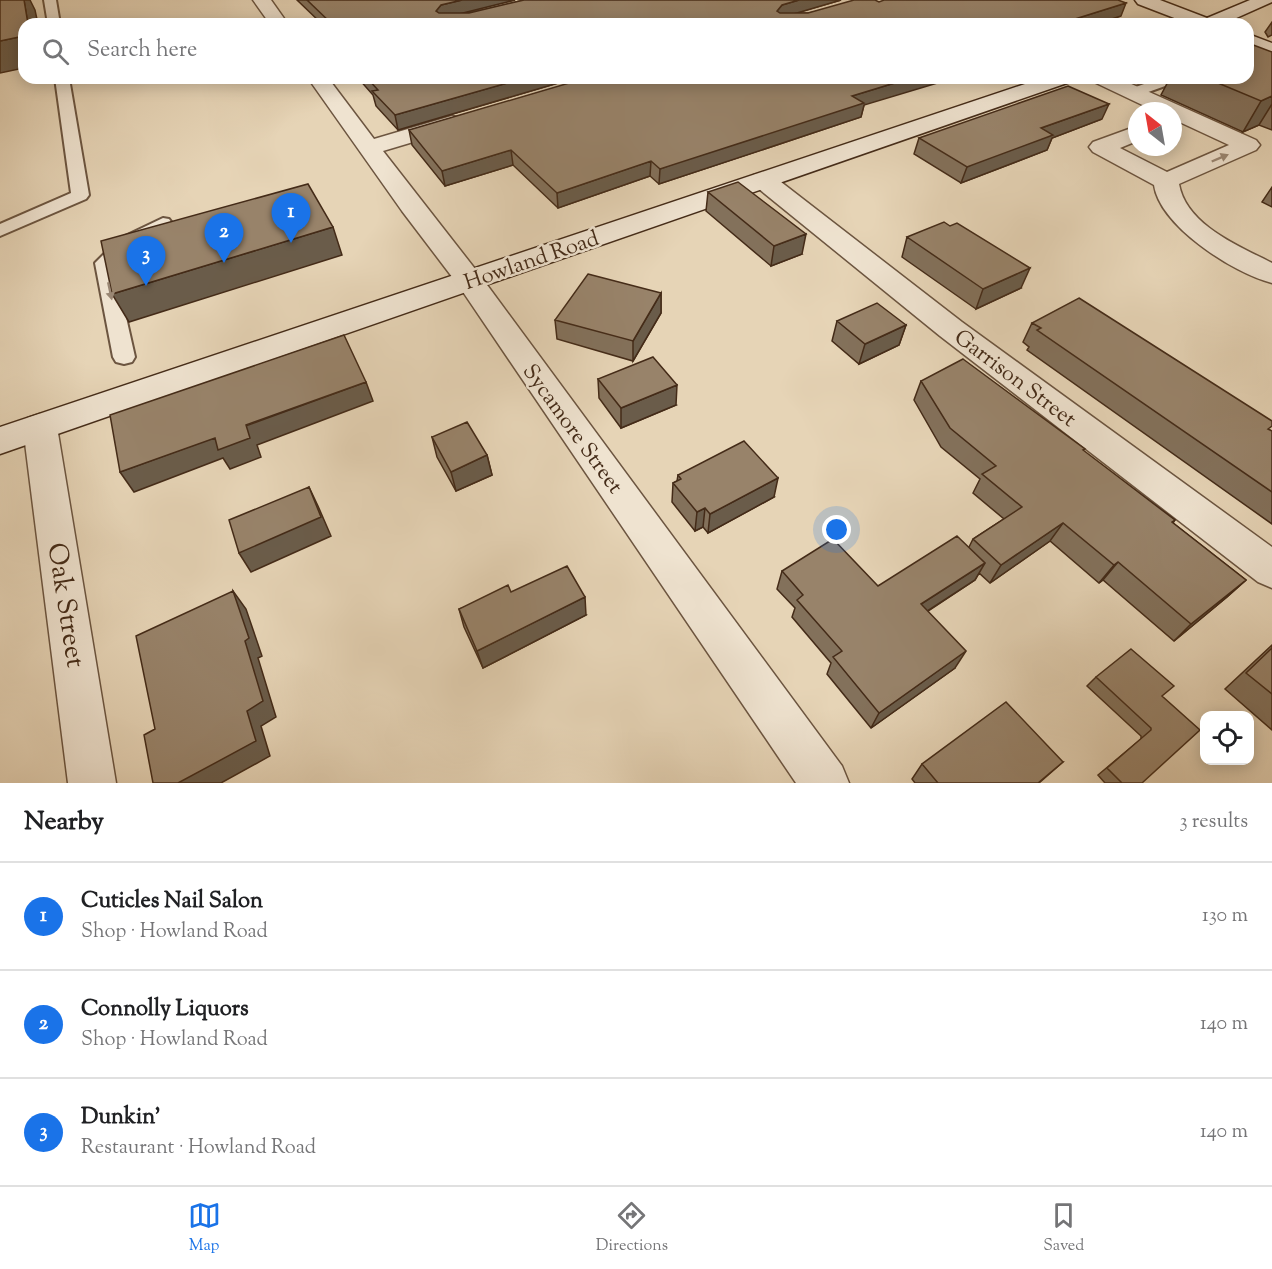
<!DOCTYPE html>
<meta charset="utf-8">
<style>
body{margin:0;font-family:"Sorts Mill Goudy",serif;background:#f2f2f2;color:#202124}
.controls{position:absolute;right:18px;bottom:18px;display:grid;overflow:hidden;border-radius:12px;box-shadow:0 3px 15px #0003}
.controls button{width:54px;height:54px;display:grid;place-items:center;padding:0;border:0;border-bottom:2px solid #e0e0e0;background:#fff;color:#202124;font:30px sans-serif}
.compass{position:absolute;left:1128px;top:102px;width:54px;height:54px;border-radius:50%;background:#fff;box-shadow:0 3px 15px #0003;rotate:329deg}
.you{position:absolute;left:837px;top:530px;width:21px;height:21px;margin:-15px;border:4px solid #fff;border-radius:50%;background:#1a73e8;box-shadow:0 0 0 9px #1a73e833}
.badge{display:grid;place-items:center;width:39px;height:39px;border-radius:50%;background:#1a73e8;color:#fff;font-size:20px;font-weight:700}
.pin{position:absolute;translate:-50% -50px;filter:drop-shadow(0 2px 3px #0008)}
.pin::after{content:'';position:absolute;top:32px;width:21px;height:18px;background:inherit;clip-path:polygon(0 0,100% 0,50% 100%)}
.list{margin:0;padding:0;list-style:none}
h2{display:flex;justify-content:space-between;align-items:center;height:78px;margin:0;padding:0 24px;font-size:26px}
h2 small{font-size:20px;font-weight:400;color:#757577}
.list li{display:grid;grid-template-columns:39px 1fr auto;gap:18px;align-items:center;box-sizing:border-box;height:108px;padding:0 24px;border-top:2px solid #e0e0e0}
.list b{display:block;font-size:22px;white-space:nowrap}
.list p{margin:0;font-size:20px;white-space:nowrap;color:#757577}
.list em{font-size:20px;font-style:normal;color:#757577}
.icon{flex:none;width:33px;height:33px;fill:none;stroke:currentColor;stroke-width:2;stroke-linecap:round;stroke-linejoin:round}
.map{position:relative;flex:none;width:1272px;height:783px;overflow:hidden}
.search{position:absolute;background:#fff;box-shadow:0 3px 15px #0003;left:18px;right:18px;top:18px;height:66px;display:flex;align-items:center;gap:15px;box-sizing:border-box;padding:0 21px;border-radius:18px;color:#757577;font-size:22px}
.sheet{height:402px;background:#fff}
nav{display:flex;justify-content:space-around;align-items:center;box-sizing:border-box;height:84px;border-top:2px solid #e0e0e0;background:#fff;font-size:16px;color:#757577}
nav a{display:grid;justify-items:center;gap:3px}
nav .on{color:#1a73e8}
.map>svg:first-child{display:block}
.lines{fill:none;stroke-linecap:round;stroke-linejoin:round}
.lane-casing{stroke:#6c5540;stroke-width:4}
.street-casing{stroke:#6c5540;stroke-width:3}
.secondary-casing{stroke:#442b18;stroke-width:3}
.lane{fill:#efe3d0;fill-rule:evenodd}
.street{fill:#efe3d0;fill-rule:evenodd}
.secondary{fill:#efe3d0;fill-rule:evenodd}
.wall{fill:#83715b;stroke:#442b18;stroke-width:1.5}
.shaded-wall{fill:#6a5c4a;stroke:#442b18;stroke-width:1.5}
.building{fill:#98836a;stroke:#442b18;stroke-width:1.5}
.oneway{fill:#9a8774}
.labels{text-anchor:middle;stroke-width:5;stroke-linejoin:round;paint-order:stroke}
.street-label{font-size:22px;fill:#442b18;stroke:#efe3d0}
.near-street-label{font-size:27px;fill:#442b18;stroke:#efe3d0}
</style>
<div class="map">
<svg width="1272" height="783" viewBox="0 0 1272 783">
<rect width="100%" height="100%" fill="#e6d4b6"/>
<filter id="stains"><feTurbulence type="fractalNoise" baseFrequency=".00333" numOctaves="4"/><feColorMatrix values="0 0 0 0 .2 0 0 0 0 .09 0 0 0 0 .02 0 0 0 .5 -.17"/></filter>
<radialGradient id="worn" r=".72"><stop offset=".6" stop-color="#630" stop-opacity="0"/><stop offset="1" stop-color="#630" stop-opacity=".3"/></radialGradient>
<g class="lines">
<defs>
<path id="lane" d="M44,0H56L60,24H48Z
M55,78H69L89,195L86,199L0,236V224L71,193Z
M1161,78H1181L1179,81L1140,95H1130L1128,92L1130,89Z
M163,218L169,219L172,223L169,227L133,247L114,264L135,357L132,362L124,364L116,362L113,357L95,263L119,239Z"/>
<path id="street" d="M253,0H271L288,24H270Z
M308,78H328L374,139L452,116L460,118L463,123L460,128L383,151L479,274L842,766L849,783H796L459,286L402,211Z
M1091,78H1118L1256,140L1260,145L1256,150L1179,184C1186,225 1239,246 1272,263V283C1233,273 1160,226 1154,185L1093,152L1089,147L1093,142L1137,126V141L1120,148L1167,172L1229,145L1173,119V111H1155L1094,82Z
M763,173L772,175L962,322L1272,547V588L1258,582L940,336L754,185L751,180L754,175Z
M40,414L52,418L57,427L116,783H68L23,427L28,418Z"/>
<path id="secondary" d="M1135,0H1160L1207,18L1250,0H1272V2L1223,24H1190L1138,4Z
M1248,34L1272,43V56L1248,47Z
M1043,78H1073L1070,82L0,454V427Z"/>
</defs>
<use href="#lane" class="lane-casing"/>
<use href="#street" class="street-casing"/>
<use href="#secondary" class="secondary-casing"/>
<use href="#lane" class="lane"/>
<use href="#street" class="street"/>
<use href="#secondary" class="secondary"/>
</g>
<path class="wall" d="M297,0H515L462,13H469L524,0H841L796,13H808L879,2L1121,16L1096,24H322Z
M1272,22V35L1268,37L1265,32Z
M1272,52V130L1259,125L1243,132L1161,95L1170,78H1248Z
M358,78H575L398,130L376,106L373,95Z
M864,105L861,117L659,184L650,176L558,208L513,165L445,186L412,145L409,130Z
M1102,119L1052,138L1047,150L961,183L914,154L919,138Z
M1272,187V207L1262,202Z
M708,192L802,254L771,266L706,211Z
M907,237L1021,288L976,309L902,257Z
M661,293V313L633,361L557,339L555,320Z
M837,321L906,325L899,345L859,364L832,341Z
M1032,323L1272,431V524L1027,350L1029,347L1023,342Z
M598,379L676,405L621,428L599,398Z
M921,381L1083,451L1175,520L1173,523L1246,580L1227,597L1174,641L1103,580L1099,583L1050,541L990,583L979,573L975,580L928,611L955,668L871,728L827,674L831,663L792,617L795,608L777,589L782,571L878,586L969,547L973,539L1004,519L973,493L980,479L941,447L914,400Z
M432,437L487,455L492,475L456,491L437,457Z
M678,475L774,497L708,533L703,527L695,531L672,502L673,483L677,481Z
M511,592L586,615L483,668L464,627L459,609Z
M1272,645V730L1225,689Z
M1096,677L1162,696L1142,783H1105L1098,775L1141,739V736L1087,686Z
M1063,762L1039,783H915L912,779L922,764Z"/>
<path class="shaded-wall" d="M24,0H30L35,10L38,24H28Z
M462,0H515L443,18L436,11L441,5Z
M799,0H841L780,18L777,11L782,5Z
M1126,3L1121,16L1096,24H1059Z
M24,36V68L0,73V41Z
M525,78H575L398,130L395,115Z
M911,78H954L864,105L861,117L659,184L660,169L852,96Z
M1272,96V104L1259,125L1243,132L1261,101Z
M1109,104L1102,119L1052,138L1047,150L961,183L967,167L1041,128Z
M511,150L513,165L445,186L442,171Z
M651,161L650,176L558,208L557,193Z
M333,227L342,255L129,322L112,294Z
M806,234L802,254L771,266L774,246Z
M1030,268L1021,288L976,309L983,289Z
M661,293V313L633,361V341Z
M906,325L899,345L859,364L865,344Z
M366,382L373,401L257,445L261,457L230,469L223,458L134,492L120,472Z
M677,385L676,405L621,428V408Z
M487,455L492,475L456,491L451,472Z
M778,478L774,497L708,533L710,514Z
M309,487L318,506L331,536L251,572L239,553Z
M705,508L703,527L695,531L697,512Z
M1063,523L1050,541L990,583L1001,565Z
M1118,562L1103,580L1099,583L1114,565Z
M985,563L975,580L912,621L921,604Z
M1246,580L1227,597L1174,641L1191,624Z
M233,591L246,609L262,656L258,658L276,717L261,726L270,756L221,783H178L247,711Z
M585,597L586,615L483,668L477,651Z
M966,651L955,668L871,728L879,713Z"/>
<path class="building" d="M0,0H24L28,24H24V36L0,41Z
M307,0H462L441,5L436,11L439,13H469L524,0H799L782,5L777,11L780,13H808L854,0H875L879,2L884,0H1118L1126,3L1059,24H332Z
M1248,43L1272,52V96L1261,101L1206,78H1248Z
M367,78H525L395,115L372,91L378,90Z
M586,78H911L852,96L864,103L660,169L651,161L557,193L511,150L442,171L409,130Z
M1068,86L1109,104L1041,128L1053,135L967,167L919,138Z
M738,182L806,234L774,246L708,192Z
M308,184L333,227L112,294L101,241Z
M944,222L950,226L957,223L1030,268L983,289L907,237Z
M588,274L661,293L633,341L555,320Z
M1079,298L1272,421V426L1268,429L1272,431V492L1037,330L1041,328L1032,323Z
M877,303L906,325L865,344L837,321Z
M344,335L366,382L246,425L250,438L218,450L215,438L120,472L110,415Z
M653,357L677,385L621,408L598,379Z
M963,359L1085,449L1083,450L1175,520L1172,522L1246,580L1191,624L1118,562L1114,565L1063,523L1001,565L973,539L1022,507L982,474L996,466L950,428L921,381Z
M467,422L487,455L451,472L432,437Z
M744,441L778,478L710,514L705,508L697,512L673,483L681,479L678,475Z
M309,487L321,517L239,553L229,520Z
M957,536L985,563L921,604L966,651L879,713L833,657L842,651L797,600L803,595L782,571L833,539L878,586Z
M567,566L585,597L477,651L459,609L508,585L511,592Z
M233,591L249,638L245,641L263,701L247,711L256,741L178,783H153L144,735L155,729L136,636Z
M1272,648V694L1246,673Z
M1131,649L1174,686L1162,696L1200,730L1142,783H1122L1107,768L1151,730V728L1096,677Z
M1006,702L1063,762L1038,783H938L922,764Z"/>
<defs><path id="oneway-solid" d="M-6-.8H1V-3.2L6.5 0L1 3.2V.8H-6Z" transform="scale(1.5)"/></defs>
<g class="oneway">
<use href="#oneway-solid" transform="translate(1220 158) rotate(-23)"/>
<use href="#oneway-solid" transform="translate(110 291) rotate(78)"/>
</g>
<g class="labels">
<g class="street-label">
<text transform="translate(531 259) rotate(-19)" y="8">Howland Road</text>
<text transform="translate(1016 377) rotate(37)" y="8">Garrison Street</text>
<text transform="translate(574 428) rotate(54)" y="8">Sycamore Street</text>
</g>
<g class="near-street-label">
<text transform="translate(67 605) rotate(81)" y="9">Oak Street</text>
</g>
</g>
<rect width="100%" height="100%" filter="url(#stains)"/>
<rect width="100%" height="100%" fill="url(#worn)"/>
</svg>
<div class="controls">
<button><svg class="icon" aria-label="locate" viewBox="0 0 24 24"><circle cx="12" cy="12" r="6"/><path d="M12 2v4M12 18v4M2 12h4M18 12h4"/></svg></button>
</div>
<svg class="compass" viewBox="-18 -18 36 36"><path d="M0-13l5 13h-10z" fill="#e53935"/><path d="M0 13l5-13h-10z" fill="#757577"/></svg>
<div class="you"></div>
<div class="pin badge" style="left:291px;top:243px">1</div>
<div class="pin badge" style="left:224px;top:263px">2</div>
<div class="pin badge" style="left:146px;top:286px">3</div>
<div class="search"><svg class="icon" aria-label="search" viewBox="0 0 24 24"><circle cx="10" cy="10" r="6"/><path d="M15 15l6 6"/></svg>Search here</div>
</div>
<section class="sheet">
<h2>Nearby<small>3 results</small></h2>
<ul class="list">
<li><span class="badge">1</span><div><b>Cuticles Nail Salon</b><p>Shop · Howland Road</p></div><em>130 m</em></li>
<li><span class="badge">2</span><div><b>Connolly Liquors</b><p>Shop · Howland Road</p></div><em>140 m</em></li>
<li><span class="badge">3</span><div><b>Dunkin'</b><p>Restaurant · Howland Road</p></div><em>140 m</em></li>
</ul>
</section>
<nav>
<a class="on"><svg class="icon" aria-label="map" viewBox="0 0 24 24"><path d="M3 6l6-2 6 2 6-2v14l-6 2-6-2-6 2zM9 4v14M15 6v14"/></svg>Map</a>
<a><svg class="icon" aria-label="directions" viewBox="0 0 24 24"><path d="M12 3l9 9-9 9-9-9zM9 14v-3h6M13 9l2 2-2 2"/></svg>Directions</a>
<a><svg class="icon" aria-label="saved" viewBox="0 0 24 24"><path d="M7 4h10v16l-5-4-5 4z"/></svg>Saved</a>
</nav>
